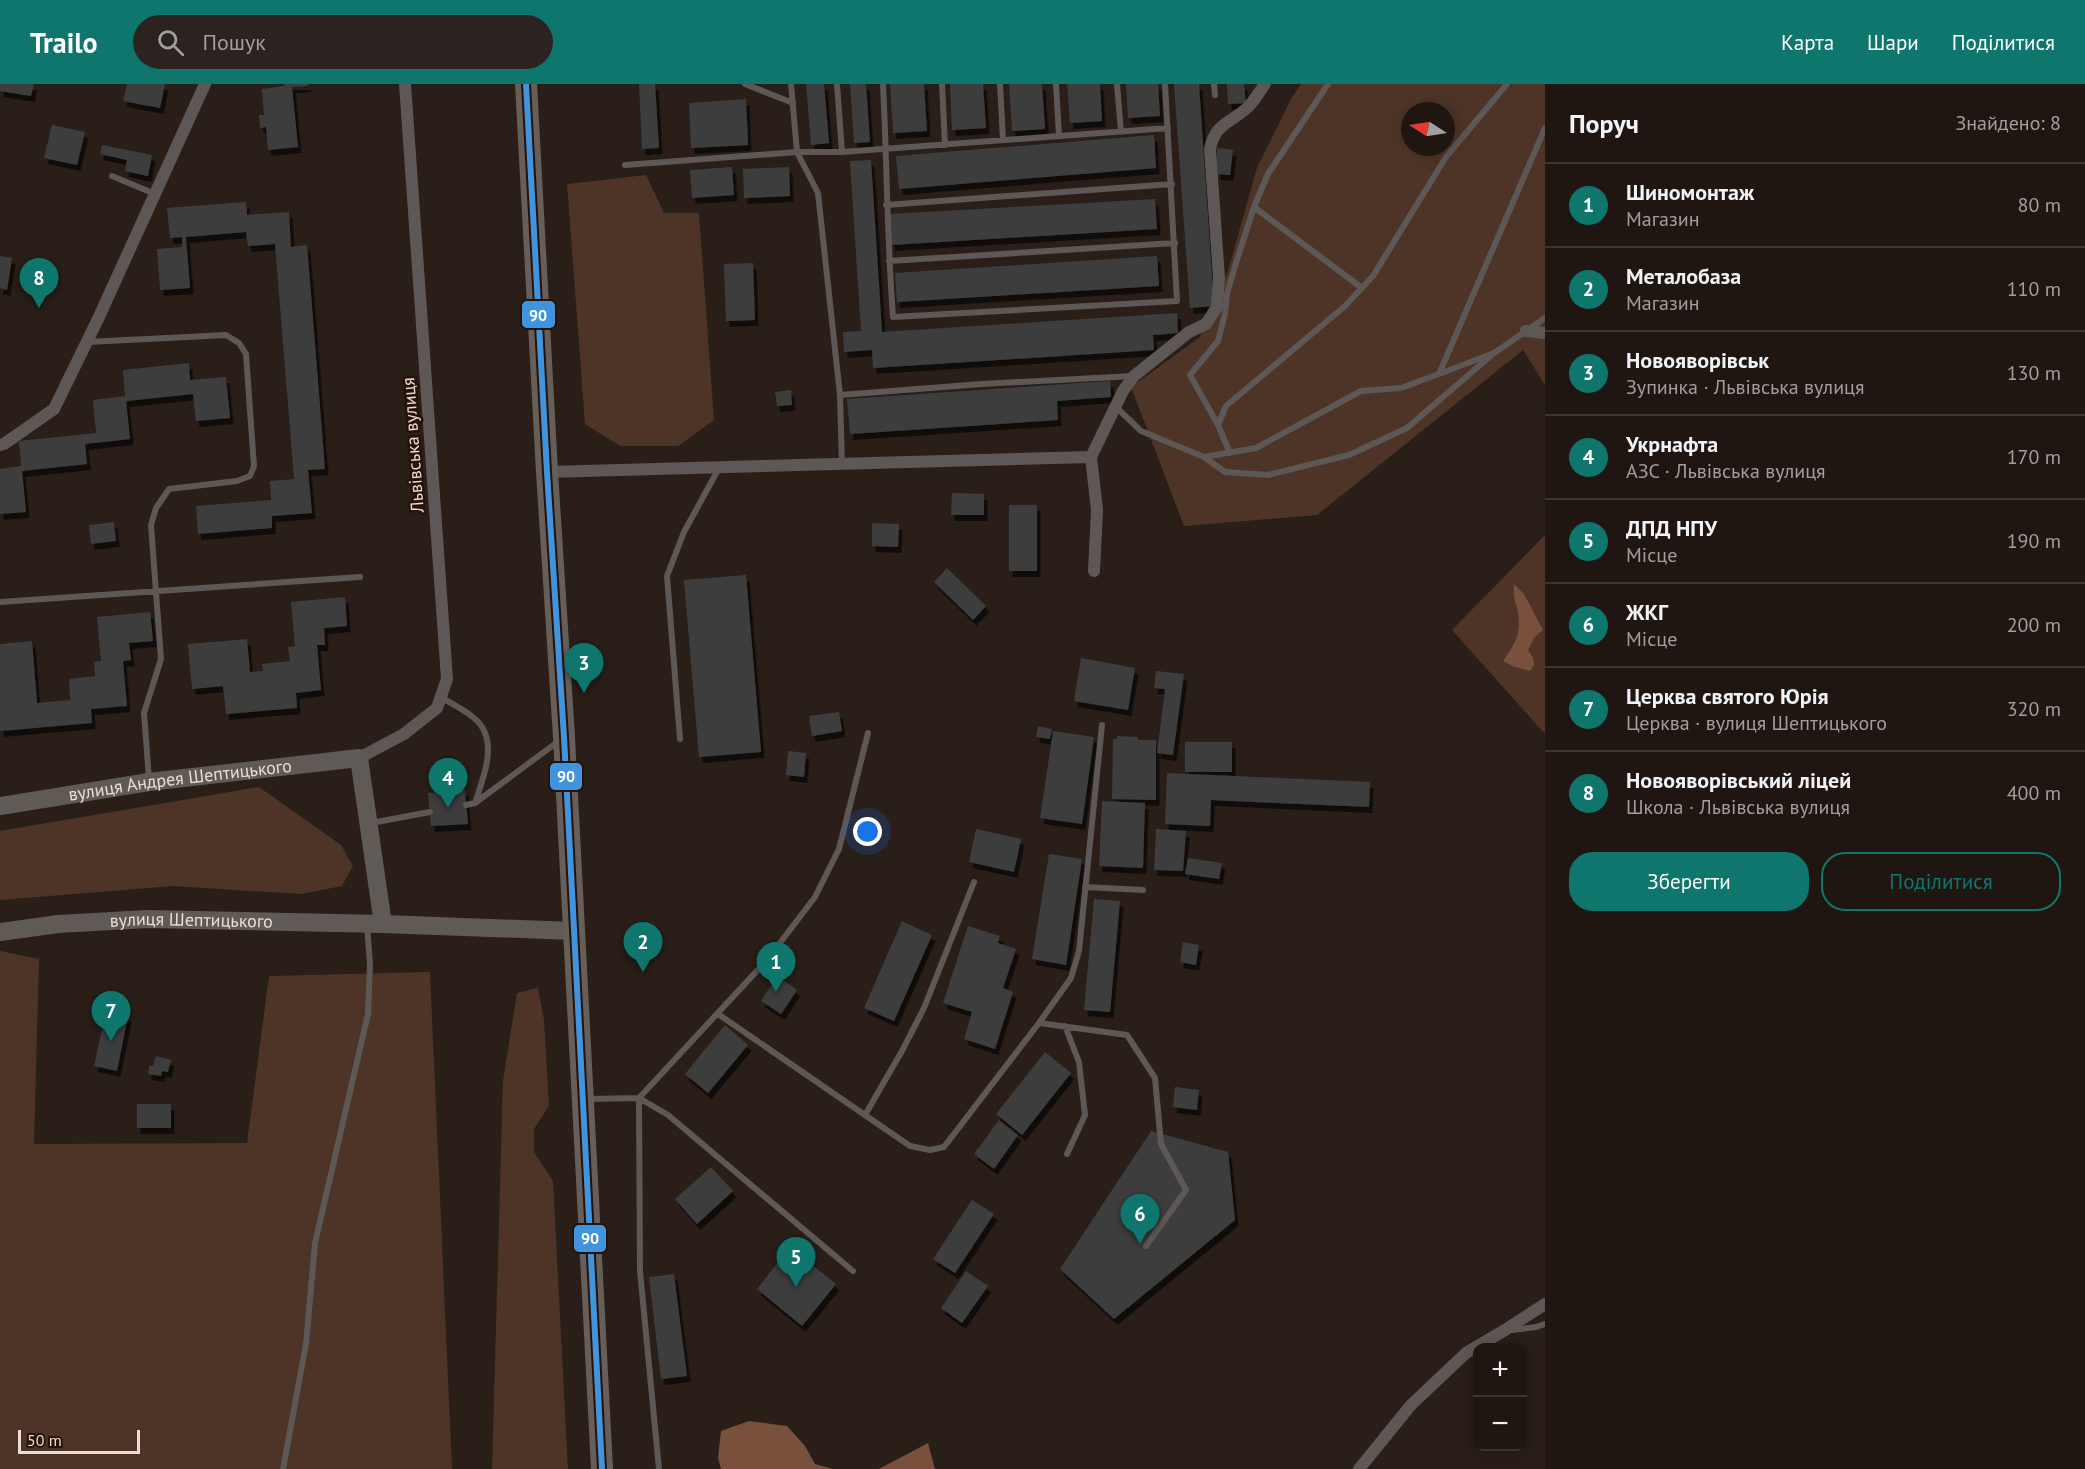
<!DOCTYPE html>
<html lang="uk">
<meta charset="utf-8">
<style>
body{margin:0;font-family:"PT Sans",sans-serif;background:#2c2320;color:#f1f3f6}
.controls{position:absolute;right:18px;bottom:18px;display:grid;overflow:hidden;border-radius:12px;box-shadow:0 3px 15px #0003}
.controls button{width:54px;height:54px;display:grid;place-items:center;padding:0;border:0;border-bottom:2px solid #3c3532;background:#1f1612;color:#f1f3f6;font:30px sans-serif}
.compass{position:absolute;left:1401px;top:18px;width:54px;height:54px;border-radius:50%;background:#1f1612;box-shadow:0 3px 15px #0003;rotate:282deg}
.scale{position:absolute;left:18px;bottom:15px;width:122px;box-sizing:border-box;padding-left:6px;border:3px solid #ebddd5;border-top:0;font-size:16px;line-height:21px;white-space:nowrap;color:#ebddd5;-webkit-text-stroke:4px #261208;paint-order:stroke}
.you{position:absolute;left:868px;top:748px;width:21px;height:21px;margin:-15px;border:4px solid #fff;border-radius:50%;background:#1a73e8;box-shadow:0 0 0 9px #1a73e833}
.badge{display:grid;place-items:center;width:39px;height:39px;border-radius:50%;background:#0f766e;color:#fff;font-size:20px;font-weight:700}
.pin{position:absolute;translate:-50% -50px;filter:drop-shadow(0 2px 3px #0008)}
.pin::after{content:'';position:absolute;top:32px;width:21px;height:18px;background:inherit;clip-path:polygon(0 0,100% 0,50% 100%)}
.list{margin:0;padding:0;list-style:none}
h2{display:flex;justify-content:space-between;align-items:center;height:78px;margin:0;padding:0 24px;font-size:26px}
h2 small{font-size:20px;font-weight:400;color:#a19f9f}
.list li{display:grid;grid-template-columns:39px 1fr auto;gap:18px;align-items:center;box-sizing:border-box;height:84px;padding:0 24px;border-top:2px solid #3c3532}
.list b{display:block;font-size:22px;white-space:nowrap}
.list p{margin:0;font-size:20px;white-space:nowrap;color:#a19f9f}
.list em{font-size:20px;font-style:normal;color:#a19f9f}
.actions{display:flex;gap:12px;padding:18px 24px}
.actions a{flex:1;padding:14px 0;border:2px solid #0f766e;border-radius:24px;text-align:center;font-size:21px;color:#0f766e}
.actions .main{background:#0f766e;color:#fff}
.icon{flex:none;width:33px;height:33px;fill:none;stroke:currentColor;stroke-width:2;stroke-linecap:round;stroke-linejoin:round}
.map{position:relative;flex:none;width:1545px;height:1385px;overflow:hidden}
header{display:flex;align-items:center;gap:36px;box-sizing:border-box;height:84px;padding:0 30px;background:#0f766e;color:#fff}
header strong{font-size:28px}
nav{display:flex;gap:33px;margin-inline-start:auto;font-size:21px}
.search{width:420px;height:54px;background:#2c2320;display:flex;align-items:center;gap:15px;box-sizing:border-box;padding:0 21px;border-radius:33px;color:#a19f9f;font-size:22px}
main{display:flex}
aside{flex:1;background:#1f1612}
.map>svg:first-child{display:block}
.green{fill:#4e3427;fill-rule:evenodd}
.water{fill:#78503b}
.building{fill:#3e3e3c;filter:url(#shadow)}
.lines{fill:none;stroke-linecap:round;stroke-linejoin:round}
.lane{stroke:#5d5855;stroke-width:6}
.street{stroke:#5d5855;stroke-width:12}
.secondary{stroke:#605a56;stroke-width:18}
.highway{stroke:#665e59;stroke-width:22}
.bus-1-casing{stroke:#261208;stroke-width:10}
.bus-1{stroke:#4094de;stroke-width:6}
.labels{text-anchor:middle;stroke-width:5;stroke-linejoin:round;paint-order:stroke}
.street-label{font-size:18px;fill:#ebddd5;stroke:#261208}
.line-badge{stroke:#261208;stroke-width:2}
.badge-label{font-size:16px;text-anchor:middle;font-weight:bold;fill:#fff}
</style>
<header>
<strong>Trailo</strong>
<div class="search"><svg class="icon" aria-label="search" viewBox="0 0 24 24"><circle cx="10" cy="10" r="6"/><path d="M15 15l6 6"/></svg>Пошук</div>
<nav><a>Карта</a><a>Шари</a><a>Поділитися</a></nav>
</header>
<main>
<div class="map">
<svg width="1545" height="1385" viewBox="0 0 1545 1385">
<defs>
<filter id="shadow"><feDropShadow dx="3.5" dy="6" stdDeviation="0" flood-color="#0009"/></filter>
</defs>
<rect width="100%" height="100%" fill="#291e18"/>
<path class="green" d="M1301,0H1545V301L1523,266L1317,431L1184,442L1131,303L1200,253L1228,187L1257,84L1291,15ZM1410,27H1446V63H1410Z
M646,91L664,129H699L714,336L678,362H620L585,340L567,100Z
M1545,451V650L1452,546Z
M259,703L341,761L353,782L342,802L301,810L173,802L0,816V747Z
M0,867L39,875L34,1060L247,1059L269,892L430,888L452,1385H0Z
M538,904L544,936L549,1022L534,1045V1068L553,1097L568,1385H492L503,997L517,909Z"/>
<path class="water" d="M1514,500L1524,510L1543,546L1534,554L1528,566L1533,574L1534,581L1530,587L1512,582L1503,577C1517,557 1522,548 1517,524C1514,515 1513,510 1514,500Z
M749,1337L787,1342L805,1362L815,1380L833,1385H721L718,1374L721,1347Z
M928,1359L935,1385H879Z"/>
<path class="building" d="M0,0H34L31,12L0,7Z
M127,0H165L160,24L123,17Z
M284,0H308V2L292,3L298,63L268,66L266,43L260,44L259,31H264L262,5L284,2Z
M639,0H655L659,64L642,65Z
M806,0H824L829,59L811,61Z
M850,0H866L870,58L854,59Z
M890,0H924L927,47L893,49Z
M950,0H983L986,44L952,46Z
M1009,0H1042L1045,45L1012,47Z
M1067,0H1100L1102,37L1070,39Z
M1126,0H1158L1160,32L1128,34Z
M1174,0H1199L1214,222L1190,224Z
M1227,0H1244L1246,19L1228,20Z
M746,15L748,61L691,64L689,19Z
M52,41L85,48L77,81L44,74Z
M1154,51L1156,84L899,105L896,72Z
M102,61L152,71L148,92L125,87L127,76L100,70Z
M1217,64L1233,66L1230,91L1217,90Z
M871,76L882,248L1177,229L1178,249L1153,251L1154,266L873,284L872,266L844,268L843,248L861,247L850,77Z
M732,83L734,111L692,114L690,86Z
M789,83L790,112L744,114L743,85Z
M1155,115L1157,145L891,161L890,130Z
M246,118L247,131L289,128L291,163L307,161L325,385L308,386L312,429L272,432V444L198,450L196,422L271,416L270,397L294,395L275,160L248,162L246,148L186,153L190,204L160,206L157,165L182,163V153L170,154L167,124Z
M0,172L12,174L7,206L0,204Z
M1157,172L1159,202L897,218L895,189Z
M753,179L755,236L726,237L724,180Z
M189,279L190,296L226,293L230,334L196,337L193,310L126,317L130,355L85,360L87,380L22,387L26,428L0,430V385L21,382L19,357L96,349L93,316L125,312L123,286Z
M1110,297L1111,313L1057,317L1058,336L850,350L847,315Z
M791,306L792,321L777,322L775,308Z
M952,409L984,410V431H951Z
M1009,421H1037V487H1009Z
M114,438L116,457L91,460L89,441Z
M872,439L899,440L898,463L872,462Z
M947,484L986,522L973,536L934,498Z
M746,491L761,668L699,673L684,496Z
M345,513L347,542L324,544L325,561H317L321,606L296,609L297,624L226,630L223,602L192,605L188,560L247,555L250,588L263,587L262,580L290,577L288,563L295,562L291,518Z
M150,528L153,557L129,559L131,576L123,577L127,622L91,625L92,639L0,647V560L32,557L37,619L70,616L69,595L95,592L94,578L101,577L97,533Z
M1081,574L1135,584L1128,626L1074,617Z
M1156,587L1184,590L1173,671L1157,669L1165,605L1154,604Z
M839,628L842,647L812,652L809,632Z
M1038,642L1052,645L1050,655L1036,653Z
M1053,647L1094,653L1082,740L1040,734Z
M1117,652L1138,653V656H1156V716L1112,715L1113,655H1117Z
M1185,658H1232V688H1185Z
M788,667L806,669L804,693L786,691Z
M1167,689L1370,698L1369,723L1211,716L1210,742L1165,740Z
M465,706L468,740L431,742L428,709Z
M1102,717L1145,719L1143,784L1099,782Z
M976,745L1021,755L1014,788L969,778Z
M1156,745L1186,747L1183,787L1154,786Z
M1049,770L1082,775L1066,881L1032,875Z
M1188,774L1222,779L1219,795L1185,790Z
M1094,815L1120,817L1110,928L1084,926Z
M902,837L932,851L894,937L864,924Z
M968,842L1000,852L998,859L1016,865L1003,904L1013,908L995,965L964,955L972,928L943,919Z
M1183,858L1199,861L1196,881L1180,878Z
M777,892L797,906L781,930L761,917Z
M106,927L128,932L117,987L94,982Z
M725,941L748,961L708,1009L685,990Z
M1045,968L1071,989L1022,1051L996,1030Z
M156,972L171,976L168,988L162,987L161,992L148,990L149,982H153Z
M1175,1003L1199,1006L1197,1026L1173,1023Z
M137,1020H171V1044H137Z
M999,1036L1018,1051L994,1085L974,1070Z
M1151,1047L1228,1068L1235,1136L1114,1235L1060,1185Z
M711,1083L733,1107L697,1140L675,1115Z
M972,1116L994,1130L955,1189L933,1175Z
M790,1163L836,1200L802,1242L757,1205Z
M966,1187L988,1202L962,1239L941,1224Z
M674,1190L687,1292L661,1295L649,1193Z"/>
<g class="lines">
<path class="lane" d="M745,0L793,19
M791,0L797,68L818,109L840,311L842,381
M837,0L842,68
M883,0C887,78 887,156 893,233L1177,217L1165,0
M942,0L945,61
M1000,0L1003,56
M1056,0L1059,52
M1117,0L1121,48
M1214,0L1215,11
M625,81L797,68H842L1168,44
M112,92L155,110
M886,121L1172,100
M1254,123L1362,204
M889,177L1175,159
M87,258L226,251L239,259L246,270L254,382L250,392L237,397L169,405L156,424L151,441L161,575L144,629L149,695
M1439,290L1494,269L1545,234
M840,311L982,300L1133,292
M1116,323L1141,347L1204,373L1256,364L1361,307L1401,304L1439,290L1545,44
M1218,341L1190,291L1218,257L1225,230L1227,210L1235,182L1254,123L1268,90L1328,0
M1230,369L1218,341L1226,322L1345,222L1373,192L1446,73L1507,0
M1204,373L1225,388L1268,391L1349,371L1407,344L1494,269
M0,518L360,493
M441,613C453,621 474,630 482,643C496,665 482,697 475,719
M680,655L667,492L684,448L719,384
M466,721L475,719L559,657
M371,739L430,728
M1085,803L1143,806
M718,930L910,1062L930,1066L944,1063L1039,939L1071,894L1079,867L1102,641
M1039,939L1127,951L1155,994L1161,1060L1186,1106L1146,1162
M1065,942L1079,978L1085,1031L1067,1070
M639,1014L640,1187L659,1385
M639,1014L668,1031L853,1187
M588,1015L639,1014L767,876L815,813L839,765L868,649
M865,1031L902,967L924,924L974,798
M1512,1246L1536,1243L1545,1240
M283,1385L306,1260L315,1159L368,930L370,880L367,841"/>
<path class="street" d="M1526,247L1545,249
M0,361L4,360L54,325L98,235L205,0
M1091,373L1097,426L1094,487
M547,388L1091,373L1123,307L1134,292L1189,248L1206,240L1217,223L1219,194L1210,65C1215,39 1231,39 1248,23C1254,17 1260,7 1265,0
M359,674L404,650L437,624L447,595L405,0
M1359,1385L1411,1321L1466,1269L1505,1246L1545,1220"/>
<g class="secondary">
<path id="s1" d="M0,722L149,698L359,674L383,840"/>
<path id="s2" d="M0,848L58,840L147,835L383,840L574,847"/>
</g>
<path class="highway" d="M526,0L547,388L564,653L602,1385"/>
<defs>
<path id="bus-1" d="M526,0L547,388L564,653L602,1385"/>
</defs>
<use href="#bus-1" class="bus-1-casing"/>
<use href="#bus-1" class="bus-1"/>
</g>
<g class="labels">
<g class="street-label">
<text transform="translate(413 361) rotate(-94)" y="6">Львівська вулиця</text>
<text dy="6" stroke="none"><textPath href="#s1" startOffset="182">вулиця Андрея Шептицького</textPath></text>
<text dy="6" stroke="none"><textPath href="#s2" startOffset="192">вулиця Шептицького</textPath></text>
</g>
</g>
<g class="line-badge">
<rect x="521" y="216" width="35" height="29" rx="6" fill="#4094de"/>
<rect x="549" y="678" width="34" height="29" rx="6" fill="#4094de"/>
<rect x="573" y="1140" width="34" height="29" rx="6" fill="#4094de"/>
</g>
<g class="badge-label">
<text x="538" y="237">90</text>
<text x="566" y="698">90</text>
<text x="590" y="1160">90</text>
</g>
</svg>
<div class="controls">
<button>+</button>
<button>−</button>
</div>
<svg class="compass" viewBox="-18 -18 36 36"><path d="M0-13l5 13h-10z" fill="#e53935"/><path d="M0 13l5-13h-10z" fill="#a19f9f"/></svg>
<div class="scale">50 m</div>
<div class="you"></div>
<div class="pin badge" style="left:776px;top:908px">1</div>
<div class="pin badge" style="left:643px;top:888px">2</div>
<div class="pin badge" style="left:584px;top:609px">3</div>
<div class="pin badge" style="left:448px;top:724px">4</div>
<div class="pin badge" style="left:796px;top:1203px">5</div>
<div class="pin badge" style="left:1140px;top:1160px">6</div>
<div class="pin badge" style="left:111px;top:957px">7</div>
<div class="pin badge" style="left:39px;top:224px">8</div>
</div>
<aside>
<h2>Поруч<small>Знайдено: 8</small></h2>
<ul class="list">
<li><span class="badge">1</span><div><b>Шиномонтаж</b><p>Магазин</p></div><em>80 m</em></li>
<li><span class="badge">2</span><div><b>Металобаза</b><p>Магазин</p></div><em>110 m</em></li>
<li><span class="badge">3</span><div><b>Новояворівськ</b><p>Зупинка · Львівська вулиця</p></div><em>130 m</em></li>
<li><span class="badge">4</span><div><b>Укрнафта</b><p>АЗС · Львівська вулиця</p></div><em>170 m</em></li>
<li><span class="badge">5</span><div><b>ДПД НПУ</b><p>Місце</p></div><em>190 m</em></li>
<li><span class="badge">6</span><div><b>ЖКГ</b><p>Місце</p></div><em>200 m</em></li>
<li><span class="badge">7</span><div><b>Церква святого Юрія</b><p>Церква · вулиця Шептицького</p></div><em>320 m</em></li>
<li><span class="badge">8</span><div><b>Новояворівський ліцей</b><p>Школа · Львівська вулиця</p></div><em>400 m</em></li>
</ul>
<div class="actions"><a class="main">Зберегти</a><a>Поділитися</a></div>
</aside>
</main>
